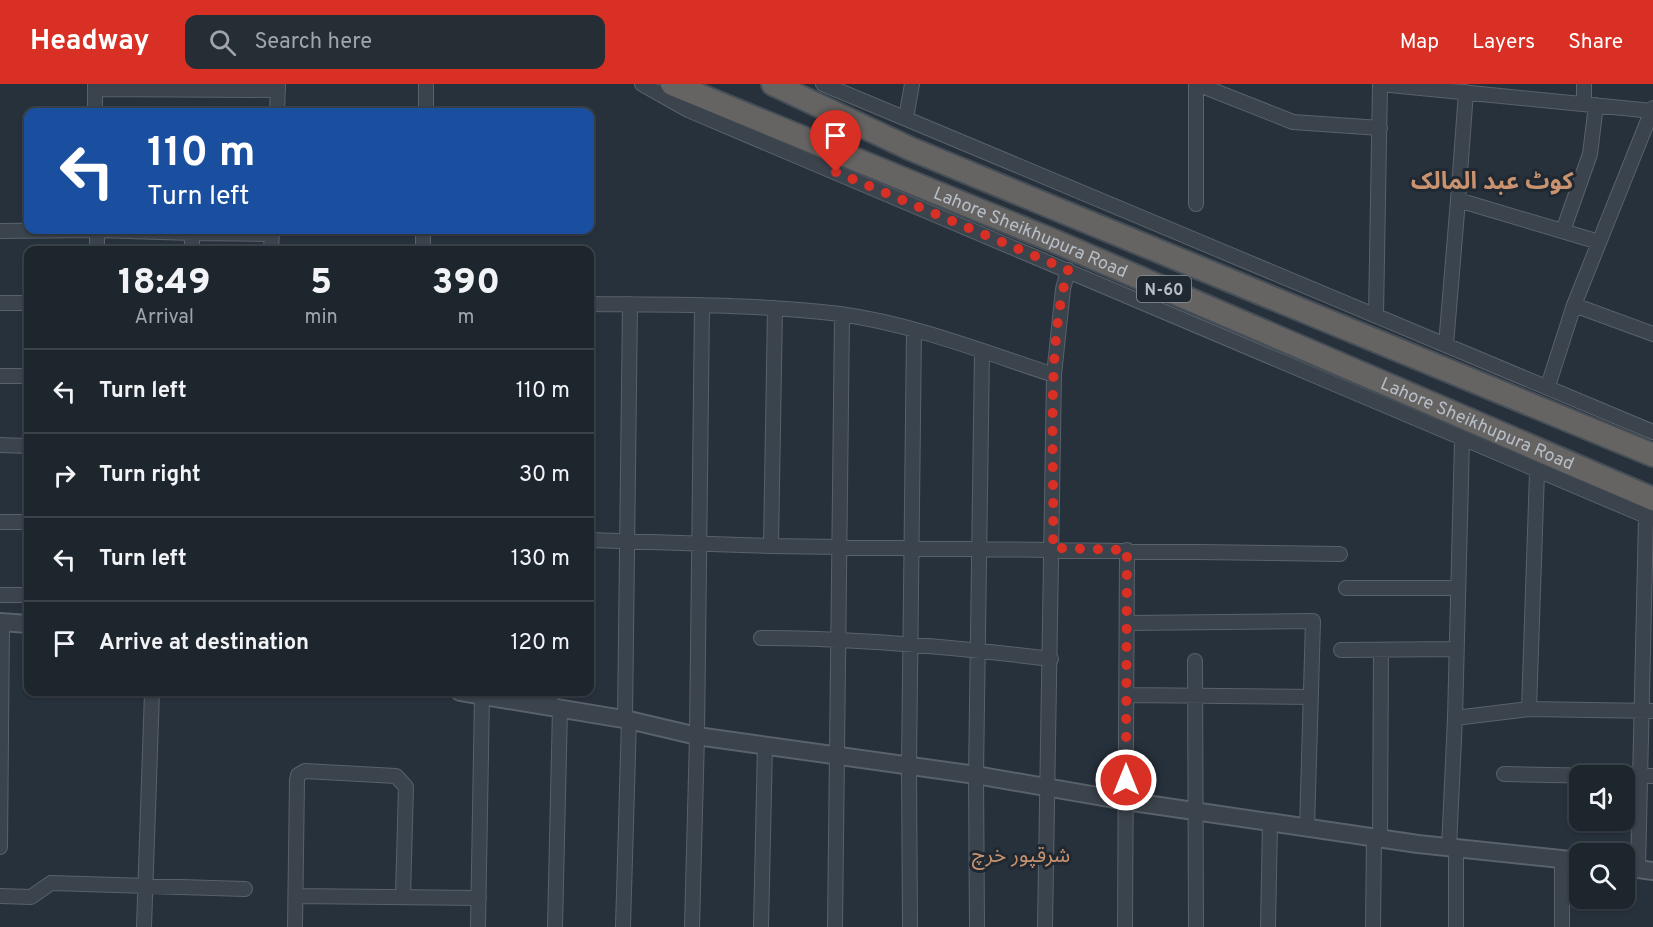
<!DOCTYPE html>
<meta charset="utf-8">
<style>
body{margin:0;font-family:Overpass,"Noto Sans Arabic",sans-serif;background:#252d35;color:#f1f3f6;height:100vh;display:flex;flex-direction:column;font-size:22px;white-space:nowrap}
*{box-sizing:border-box;margin:0}
p{font-size:20px;color:#a0a5aa}
.icon{flex:none;width:33px;height:33px;fill:none;stroke:currentColor;stroke-width:2;stroke-linecap:round;stroke-linejoin:round}
.map{position:relative;flex:1;overflow:hidden}
.side{position:absolute;left:24px;top:162px;width:570px;height:450px;display:flex;flex-direction:column;background:#1d252d;border-radius:12px;box-shadow:0 2px 4px #0004,0 0 0 2px #3b4249}
.side>*{flex:none}
.hud{position:absolute;left:24px;top:24px;width:570px;height:126px;border-radius:12px;box-shadow:0 2px 4px #0004,0 0 0 2px #3b4249;background:#1a4fa0;color:#fff;overflow:hidden}
.buttons{position:absolute;left:1569px;top:681px;display:grid;gap:12px}
.buttons a{display:grid;place-items:center;width:66px;height:66px;border-radius:12px;background:#1d252d;box-shadow:0 2px 4px #0004,0 0 0 2px #3b4249;font-size:30px}
.pin{position:absolute;display:grid;place-items:center;width:51px;height:51px;color:#fff;margin:-62px -26px;border-radius:50% 50% 50% 0;rotate:-45deg;box-shadow:0 0 6px #0007}
.pin .icon{rotate:45deg}
.me{position:absolute;width:66px;margin:-33px;rotate:0deg;stroke-linejoin:round;filter:drop-shadow(0 0 4px #0008)}
.turn{display:flex;align-items:center;gap:21px;height:126px;padding:0 24px;font-size:27px}
.turn .icon{width:78px;height:78px;stroke-width:2.5}
.turn b{display:block;font-size:42px;line-height:51px}
.eta{display:flex;justify-content:space-evenly;align-items:center;height:102px;text-align:center}
.eta b{font-size:36px;font-weight:800;line-height:42px}
ul{padding:0;list-style:none}
li{display:flex;align-items:center;gap:18px;height:84px;padding:0 24px;border-top:2px solid #3b4249}
li div{flex:1}
li b{display:block;font-size:22px}
li em{font-style:normal}
header{display:flex;align-items:center;gap:36px;box-sizing:border-box;height:84px;padding:0 30px;background:#d93025;color:#fff}
header strong{font-size:28px}
nav{display:flex;gap:33px;margin-inline-start:auto;font-size:21px}
.search{width:420px;height:54px;background:#252d35;display:flex;align-items:center;gap:15px;box-sizing:border-box;padding:0 21px;border-radius:12px;color:#a0a5aa;font-size:22px}
.map>svg:first-child{display:block}
</style>
<header>
<strong>Headway</strong>
<div class="search"><svg class="icon" aria-label="search" viewBox="0 0 24 24"><circle cx="10" cy="10" r="6"/><path d="M15 15l6 6"/></svg>Search here</div>
<nav><a>Map</a><a>Layers</a><a>Share</a></nav>
</header>
<div class="map">
<svg width="1653" height="843" viewBox="0 0 1653 843">
<rect width="100%" height="100%" fill="#27313c"/>
<g fill="none" stroke-linecap="round" stroke-linejoin="round">
<g stroke="#59616a" stroke-width="16">
<path id="minor" d="M95 0V28
M642 0 688 26 1653 435
M823 0 1653 348
M1196 0V120
M1197 0 1293 38 1380 44
M95 5 278 6
M1584 20V0
M277 28 278 0
M426 28V0
M906 34 912 0
M1458 116 1466 8
M0 147 97 146
M1563 147 1590 70 1596 21
M192 149 272 150
M97 166V146L192 149V166
M271 166 272 146
M423 166V146
M0 219H28
M590 220C673 221 757 220 840 230 913 240 984 268 1054 291
M1574 221 1653 250
M1376 232 1380 0 1653 27
M1446 261 1458 116 1599 158
M0 292H28
M1548 302 1574 221 1653 24
M0 361 28 362
M0 438H28
M590 456 771 462 1340 470
M771 462 775 224
M1346 504H1458
M0 511H28
M1127 539 1313 537 1307 744
M761 554C858 554 954 563 1051 575
M1341 566 1456 565
M1195 577 1196 843
M1127 611 1311 613
M550 623 551 608
M1529 625 1537 388
M1455 634 1529 625 1653 627
M625 635 630 220
M1504 690 1603 692
M1624 692H1653
M1380 755 1381 566
M0 763 2 538
M1449 763 1455 634 1462 356
M1638 785 1646 433
M0 812 31 813 51 799 245 805
M296 812 479 814
M144 843 152 608
M295 843 297 696 298 691 305 687 396 692 406 703 403 812
M478 843 482 611
M555 843 560 624
M623 843 629 636
M692 843 697 652 702 221
M761 843 765 661
M835 843 842 231
M910 843 909 682 914 246
M977 843 976 691 982 267
M1045 843 1054 291 1063 205 1068 186
M1125 843 1127 466
M1268 843 1270 739
M1373 843 1374 754
M1456 843V764
M1562 843V775"/>
</g>
<g stroke="#59616a" stroke-width="20">
<path id="tertiary" d="M0 538 28 540
M460 608 629 636 697 652 976 691 1126 717 1418 760 1580 777
M1624 783 1653 787"/>
</g>
<g stroke="#464e57" stroke-width="26">
<g id="trunk">
<path id="s1" d="M672 0 1054 157 1653 415"/>
<path d="M773 0 911 65 1653 371"/>
</g>
</g>
<use href="#minor" stroke="#3b434c" stroke-width="14"/>
<use href="#tertiary" stroke="#3b434c" stroke-width="16"/>
<use href="#trunk" stroke="#656462" stroke-width="22"/>
</g>
<g fill="none" stroke-linecap="round" stroke-linejoin="round">
<path stroke="#d93025" stroke-width="10" stroke-dasharray="0 18" d="M836 88 1068 186C1045 267 1055 379 1053 464L1127 466 1126 696"/>
</g>
<g text-anchor="middle" stroke-width="6" stroke-linejoin="round" paint-order="stroke">
<rect fill="#202831" stroke="#8a919a" stroke-width="1.5" x="1137" y="192" width="54" height="26" rx="4.5"/>
<g font-size="16" font-weight="bold" fill="#b7bec7">
<text x="1164" y="211">N-60</text>
</g>
<g font-size="18" fill="#b7bec7" stroke="#202831">
<text dy="6" stroke="none"><textPath href="#s1" startOffset="388">Lahore Sheikhupura Road</textPath></text>
<text dy="6" stroke="none"><textPath href="#s1" startOffset="874">Lahore Sheikhupura Road</textPath></text>
</g>
<g font-size="21" fill="#c99370" stroke="#202831">
<text x="1021" y="778">شرقپور خرچ</text>
</g>
<g font-size="24" font-weight="bold" fill="#c99370" stroke="#202831">
<text x="1492" y="105">کوٹ عبد المالک</text>
</g>
</g>
</svg>
<div class="buttons">
<a><svg class="icon" aria-label="sound" viewBox="0 0 24 24"><path d="M4 9h4l5-4v14l-5-4H4zM17 9q2 3 0 6"/></svg></a>
<a><svg class="icon" aria-label="search" viewBox="0 0 24 24"><circle cx="10" cy="10" r="6"/><path d="M15 15l6 6"/></svg></a>
</div>
<div class="pin" style="left:836px;top:88px;background:#d93025"><svg class="icon" aria-label="arrive" viewBox="0 0 24 24"><path d="M6 21V4h12l-3 4 3 4H6"/></svg></div>
<svg class="me" style="left:1126px;top:696px" viewBox="-20 -20 40 40"><circle r="17" fill="#d93025" stroke="#fff" stroke-width="3"/><path d="M0-11L8 9 0 5-8 9z" fill="#fff"/></svg>
<div class="hud">
<div class="turn"><svg class="icon" aria-label="left" viewBox="0 0 24 24"><path d="M17 20v-9H6M10 6l-5 5 5 5"/></svg><div><b>110 m</b>Turn left</div></div>
</div>
<section class="side">
<div class="eta">
<div><b>18:49</b><p>Arrival</p></div>
<div><b>5</b><p>min</p></div>
<div><b>390</b><p>m</p></div>
</div>
<ul>
<li><svg class="icon" aria-label="left" viewBox="0 0 24 24"><path d="M17 20v-9H6M10 6l-5 5 5 5"/></svg><div><b>Turn left</b></div><em>110 m</em></li>
<li><svg class="icon" aria-label="right" viewBox="0 0 24 24"><path d="M7 20v-9h11M14 6l5 5-5 5"/></svg><div><b>Turn right</b></div><em>30 m</em></li>
<li><svg class="icon" aria-label="left" viewBox="0 0 24 24"><path d="M17 20v-9H6M10 6l-5 5 5 5"/></svg><div><b>Turn left</b></div><em>130 m</em></li>
<li><svg class="icon" aria-label="arrive" viewBox="0 0 24 24"><path d="M6 21V4h12l-3 4 3 4H6"/></svg><div><b>Arrive at destination</b></div><em>120 m</em></li>
</ul>
</section>
</div>
